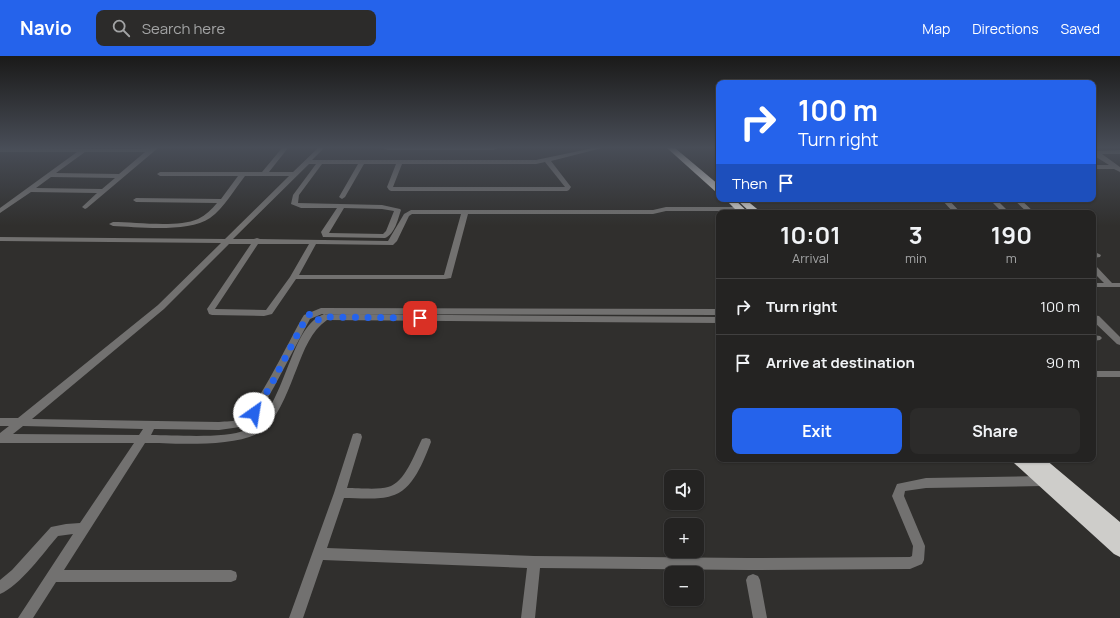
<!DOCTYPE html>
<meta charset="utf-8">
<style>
body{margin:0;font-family:Manrope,sans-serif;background:#2c2b2a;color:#f1f3f6;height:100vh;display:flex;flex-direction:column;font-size:15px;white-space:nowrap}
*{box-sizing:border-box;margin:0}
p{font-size:13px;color:#a3a4a5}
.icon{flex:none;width:22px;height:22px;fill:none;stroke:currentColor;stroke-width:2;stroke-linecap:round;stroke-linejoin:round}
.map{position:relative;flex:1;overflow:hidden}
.side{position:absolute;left:716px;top:154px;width:380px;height:252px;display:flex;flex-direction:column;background:#242322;border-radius:8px;box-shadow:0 1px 3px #0004,0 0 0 1px #414040}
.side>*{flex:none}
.top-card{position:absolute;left:716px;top:24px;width:380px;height:122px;border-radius:8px;box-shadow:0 1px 3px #0004,0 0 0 1px #414040;background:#2563eb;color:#fff;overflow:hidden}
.tools{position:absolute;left:664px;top:414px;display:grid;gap:8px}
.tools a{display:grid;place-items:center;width:40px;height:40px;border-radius:8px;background:#242322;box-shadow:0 1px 3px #0004,0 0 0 1px #414040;font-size:20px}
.pin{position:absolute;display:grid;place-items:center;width:34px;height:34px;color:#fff;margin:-17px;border-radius:8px;box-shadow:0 2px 6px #0006}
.me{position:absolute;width:44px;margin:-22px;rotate:32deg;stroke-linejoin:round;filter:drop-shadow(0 0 3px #0008)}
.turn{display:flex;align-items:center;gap:14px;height:84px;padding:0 16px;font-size:18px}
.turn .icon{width:52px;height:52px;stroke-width:2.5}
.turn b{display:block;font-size:28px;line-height:34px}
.then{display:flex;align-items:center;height:38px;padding:0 16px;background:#0003;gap:8px;font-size:15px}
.eta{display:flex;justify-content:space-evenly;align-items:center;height:68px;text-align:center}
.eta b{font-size:24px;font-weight:700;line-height:28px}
.cta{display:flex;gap:8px;margin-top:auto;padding:8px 16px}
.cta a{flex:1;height:46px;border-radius:8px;background:#2563eb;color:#fff;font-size:16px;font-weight:700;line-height:46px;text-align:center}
.cta a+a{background:#2c2b2a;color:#f1f3f6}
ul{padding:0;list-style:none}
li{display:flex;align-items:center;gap:12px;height:56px;padding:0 16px;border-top:1px solid #414040}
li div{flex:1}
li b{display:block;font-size:15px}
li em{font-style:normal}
header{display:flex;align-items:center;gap:24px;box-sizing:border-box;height:56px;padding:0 20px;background:#2563eb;color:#fff}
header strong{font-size:19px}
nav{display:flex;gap:22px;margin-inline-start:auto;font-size:14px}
.search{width:280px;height:36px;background:#2c2b2a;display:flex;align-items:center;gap:10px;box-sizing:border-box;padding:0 14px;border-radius:8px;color:#a3a4a5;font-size:15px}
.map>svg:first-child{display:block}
</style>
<header>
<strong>Navio</strong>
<div class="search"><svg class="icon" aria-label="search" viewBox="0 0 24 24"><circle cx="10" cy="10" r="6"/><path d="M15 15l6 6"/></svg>Search here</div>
<nav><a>Map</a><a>Directions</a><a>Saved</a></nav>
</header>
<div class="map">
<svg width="1120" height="562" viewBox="0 0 1120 562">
<rect width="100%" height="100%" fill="#302f2d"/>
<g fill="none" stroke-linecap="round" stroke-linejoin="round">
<path fill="#727170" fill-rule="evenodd" d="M0 92 132 93 158 92 87 152 85 153 82 151 97 137 31 136 0 157V152L77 96H0ZM85 96H145L119 118 56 117ZM51 121 115 122 102 133 36 132Z
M282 92H288L269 116H293L318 92H324L312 104H536L593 92H602L551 105 571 131 569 134 567 135H391L389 134 387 131 396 108H364L345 141 342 143 339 141 358 108H322L299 139 298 147 382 149 400 153 401 154C398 163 395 178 385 182L323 181 321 176 337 152H301L291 148 293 139 316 108H309L233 183H254L257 182 260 183 388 185 404 158 411 154H653L666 151H741L744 153 741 155H666L653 158H468L451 222 445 223H296L272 258 264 260 212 259 209 258 207 253 251 188H229L164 253 32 363 219 366C226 365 234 366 240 363 255 358 293 276 304 259L321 252 719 253V259L322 258 310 263 274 331 254 365 247 370 219 374 154 373 151 379C175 379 225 383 246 374 286 359 288 268 325 258L719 261V267L327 264C311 275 304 294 297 312 289 332 281 355 267 371 246 393 175 387 145 387L64 514H231L236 516 237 520 236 524 231 526H56L33 562H18L73 478 58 480C44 496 20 530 0 538V524L12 514 51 471 66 468 80 467 134 387H0V377L9 370H0V362H18L158 249 221 187 0 185V181L225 183 289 120H245C234 134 224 152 210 162 188 177 138 171 113 170L109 168 113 166C136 166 177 172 198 163 206 159 212 153 217 147L136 146 133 144 136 142 221 143 238 120H160L157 118 160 116H262ZM545 106 565 131H393L402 108H536ZM344 152 382 153 394 155 386 175 383 178 329 177ZM412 158H461L444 219H299L316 188 393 189 397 185 409 160ZM258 188H309L290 221 266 254 215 253ZM23 370 143 373 139 379 13 378Z
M384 92H497L494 94H387Z
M1093 93 1097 95 1120 94V98H1102L1120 111V116L1114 113H1093V109H1109L1093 99Z
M941 143H948L961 157H954Z
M989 143H996L1010 157H1003Z
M1013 143H1020L1035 157H1028Z
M1097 197 1101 199 1100 201 1093 202V198Z
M1093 210H1096L1112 227H1120V231H1093V227H1104L1093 216Z
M1093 259 1099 260 1120 281V289L1117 288 1093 265Z
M1093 279 1100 280 1102 282 1100 284 1093 285Z
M1093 315H1120V321H1093Z
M357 377 361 378 362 381 347 432C358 432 379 434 388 431 405 427 415 397 422 383L426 382 430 383 431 386C424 404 413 435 391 440 380 444 357 442 344 442L327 492 534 500 748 502 910 501 912 500 913 490 892 440 897 428 926 422 1042 420 1046 422 1048 425 1046 428 1042 430 926 432 905 435 904 440 925 490 924 504 922 508 910 513 748 514 540 512 535 562H521L527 512 323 504 303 562H289L334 437 352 381 353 378Z
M753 518 758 520 760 524 767 562H753L746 524 748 520Z"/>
<path fill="#cecdca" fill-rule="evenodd" d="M667 92H675L719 129V137L716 136Z
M725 143H734L749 157H739Z
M736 143H745L762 157H751Z
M1012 403H1045L1120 466V501L1114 498 1014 407Z"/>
</g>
<linearGradient id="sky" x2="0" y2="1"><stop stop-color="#1a1a19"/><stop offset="0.54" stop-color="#484d57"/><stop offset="1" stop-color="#484d57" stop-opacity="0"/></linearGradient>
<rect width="1120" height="170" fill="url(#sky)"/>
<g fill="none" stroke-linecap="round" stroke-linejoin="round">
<path stroke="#2563eb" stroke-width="7" stroke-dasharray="0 12.6" d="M254 357 271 329 307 260 312 257 318 264 324 261 420 262"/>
</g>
</svg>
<div class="tools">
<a><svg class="icon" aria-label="sound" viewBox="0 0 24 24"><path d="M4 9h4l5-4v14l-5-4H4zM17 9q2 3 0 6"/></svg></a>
<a>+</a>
<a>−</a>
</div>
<div class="pin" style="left:420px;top:262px;background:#d93025"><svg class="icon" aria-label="arrive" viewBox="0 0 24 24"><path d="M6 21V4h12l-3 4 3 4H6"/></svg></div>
<svg class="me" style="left:254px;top:357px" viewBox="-20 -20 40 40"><circle r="19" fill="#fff"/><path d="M0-13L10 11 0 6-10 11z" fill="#2563eb"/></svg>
<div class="top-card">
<div class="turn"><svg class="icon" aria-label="right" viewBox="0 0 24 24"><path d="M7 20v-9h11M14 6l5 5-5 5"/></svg><div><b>100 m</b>Turn right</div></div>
<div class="then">Then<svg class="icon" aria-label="arrive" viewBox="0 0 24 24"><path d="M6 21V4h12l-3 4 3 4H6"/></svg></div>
</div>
<section class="side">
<div class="eta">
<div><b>10:01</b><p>Arrival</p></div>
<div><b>3</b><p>min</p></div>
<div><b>190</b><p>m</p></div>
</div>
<ul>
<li><svg class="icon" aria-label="right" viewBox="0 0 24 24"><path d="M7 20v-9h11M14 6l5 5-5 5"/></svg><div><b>Turn right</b></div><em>100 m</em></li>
<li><svg class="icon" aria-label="arrive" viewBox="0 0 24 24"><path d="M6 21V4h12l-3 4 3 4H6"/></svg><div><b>Arrive at destination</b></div><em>90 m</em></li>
</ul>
<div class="cta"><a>Exit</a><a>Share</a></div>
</section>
</div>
